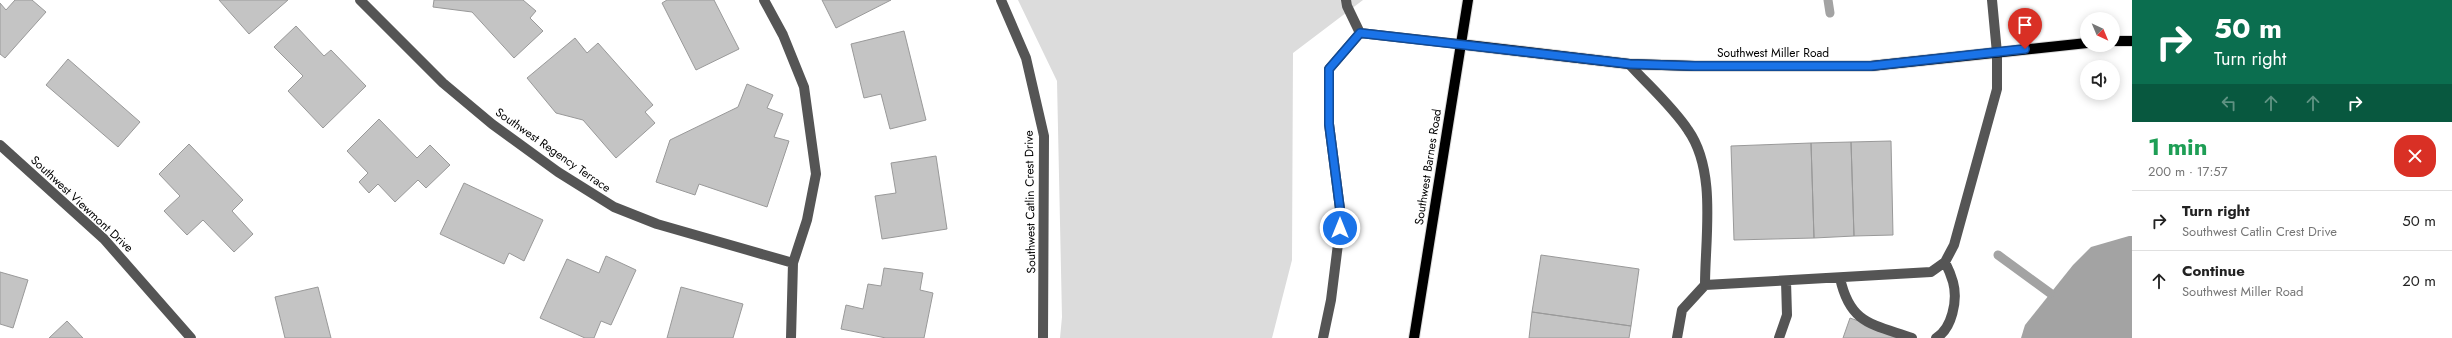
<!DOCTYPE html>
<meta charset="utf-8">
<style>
body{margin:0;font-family:Jost,sans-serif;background:#f2f2f2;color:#222;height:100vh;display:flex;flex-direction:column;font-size:15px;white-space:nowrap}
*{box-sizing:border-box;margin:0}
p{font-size:13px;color:#767676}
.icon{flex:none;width:22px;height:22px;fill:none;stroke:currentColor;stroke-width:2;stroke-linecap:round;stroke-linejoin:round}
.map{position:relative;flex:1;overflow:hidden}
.details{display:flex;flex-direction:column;background:#fff;width:320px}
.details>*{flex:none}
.top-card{background:#0b6e4f;color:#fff;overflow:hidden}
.needle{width:26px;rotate:136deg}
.fabs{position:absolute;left:2080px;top:12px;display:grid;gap:8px}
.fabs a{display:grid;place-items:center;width:40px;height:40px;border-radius:50%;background:#fff;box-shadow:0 2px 10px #0003;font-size:20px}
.pin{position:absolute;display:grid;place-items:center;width:34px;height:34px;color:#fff;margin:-41px -17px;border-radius:50% 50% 50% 0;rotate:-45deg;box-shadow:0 0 4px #0007}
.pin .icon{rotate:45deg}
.me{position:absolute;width:44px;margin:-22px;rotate:0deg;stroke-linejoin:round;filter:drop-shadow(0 0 3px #0008)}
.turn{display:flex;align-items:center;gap:14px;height:84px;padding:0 16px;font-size:18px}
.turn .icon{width:52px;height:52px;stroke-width:2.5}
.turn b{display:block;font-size:28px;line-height:34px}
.lanes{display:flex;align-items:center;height:38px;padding:0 16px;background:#0003;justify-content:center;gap:20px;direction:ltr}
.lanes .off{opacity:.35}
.round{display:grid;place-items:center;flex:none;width:42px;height:42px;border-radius:16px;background:#f2f2f2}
.overview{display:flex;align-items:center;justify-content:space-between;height:68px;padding:0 16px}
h1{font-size:24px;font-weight:700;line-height:30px;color:#1e9e55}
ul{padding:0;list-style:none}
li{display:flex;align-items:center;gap:12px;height:60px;padding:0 16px;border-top:1px solid #e0e0e0}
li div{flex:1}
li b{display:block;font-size:15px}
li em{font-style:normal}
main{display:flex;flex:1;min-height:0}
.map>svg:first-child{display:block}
</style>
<main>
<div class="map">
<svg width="2132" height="338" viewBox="0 0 2132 338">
<rect width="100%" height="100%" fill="#fff"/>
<path fill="#dcdcdc" d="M1018 0H1363L1293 53 1292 260 1272 338H1060L1062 317 1057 81Z"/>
<path fill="#a3a3a3" d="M2129 236H2132V338H2021L2025 325 2073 265 2091 247Z"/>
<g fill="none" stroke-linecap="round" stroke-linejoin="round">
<path stroke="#a3a3a3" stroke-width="9" d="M1828 0 1830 13
M1998 255 2050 293"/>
</g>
<path fill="#c4c4c4" stroke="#999" d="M15 0H32L46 12 5 58 0 54V3L6 10Z
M219 0H288L249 34Z
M434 0H523L536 11 530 18 543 31 514 58 472 12 433 7Z
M667 0H714L739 49 696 70 662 3Z
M822 0H891L836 28Z
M296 26 324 56 331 50 366 86 323 128 288 91 303 76 274 47Z
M904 31 926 120 890 129 881 94 864 98 851 44Z
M575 38 587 53 598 43 653 105 645 112 655 123 616 158 583 120 556 113 527 78Z
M68 59 140 122 118 147 46 85Z
M747 84 773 95 767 108 783 114 774 137 789 141 767 207 699 184 695 195 656 182 670 140 738 107Z
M379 119 417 158 430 145 450 165 426 188 418 180 395 202 378 184 369 193 359 182 368 173 347 151Z
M1891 141 1893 235 1854 236 1851 142Z
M1851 142 1854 236 1814 238 1811 143Z
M1811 143 1814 238 1734 240 1731 146Z
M189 144 243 200 232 211 253 234 234 252 203 220 187 235 164 211 180 196 159 174Z
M936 156 947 229 882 239 875 196 896 193 891 163Z
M464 183 543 220 524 261 509 253 504 264 440 234Z
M1541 255 1639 269 1631 326 1532 312Z
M606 256 636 270 611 325 601 321 594 338H585L540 318 567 259 599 273Z
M884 268 923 273 920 290 933 293 924 338H886L841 329 846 305 863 309 868 284 881 286Z
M0 272 28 280 13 328 0 324Z
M318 287 331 338H285L275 297Z
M681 287 743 304 733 338H667Z
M1532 312 1631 326 1629 338H1529Z
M1850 318 1908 338H1843Z
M67 321 83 338H49Z"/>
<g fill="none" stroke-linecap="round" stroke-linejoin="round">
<g stroke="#dbdbdb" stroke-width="12">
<path id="major" d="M2113 41H2132
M1459 44 1629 64 1695 66H1871L2087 43
M1414 338 1468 0"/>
</g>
<path stroke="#555" stroke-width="10" d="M360 0 443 83 492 124 558 172 614 207 657 224 793 263
M764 0 783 35 804 87 816 174 807 220 793 263 791 338
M1001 0 1026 58 1044 136 1043 338
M1346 0 1347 6 1360 33
M1360 33 1459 44
M1629 64C1648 85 1672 106 1688 130 1717 171 1705 238 1705 285
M0 145 104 239 191 338
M1840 278C1850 324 1872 324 1912 338
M1323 338 1331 300 1340 228V209L1329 124V69L1360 33
M1677 338 1682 310 1705 285 1931 272 1945 262 1954 245 1997 89V53L1992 0
M1779 338 1787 315 1786 281
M1936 338C1952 329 1958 300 1953 282 1951 275 1948 268 1945 262"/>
<use href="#major" stroke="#000" stroke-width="10"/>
</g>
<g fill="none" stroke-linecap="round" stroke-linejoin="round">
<g stroke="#114b97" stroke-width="10">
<path id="route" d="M1340 228V209L1329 124V69L1360 33 1630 64 1694 66H1871L2025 49"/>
</g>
<use href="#route" stroke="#1a73e8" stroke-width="7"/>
</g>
<g text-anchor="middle" stroke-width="3" stroke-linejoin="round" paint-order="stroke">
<g font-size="12" fill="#000" stroke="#fff">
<text x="1773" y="57">Southwest Miller Road</text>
<text transform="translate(553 150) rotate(35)" y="4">Southwest Regency Terrace</text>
<text transform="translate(1428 167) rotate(-81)" y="4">Southwest Barnes Road</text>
<text transform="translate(1030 202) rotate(-91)" y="4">Southwest Catlin Crest Drive</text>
<text transform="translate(82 204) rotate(43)" y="4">Southwest Viewmont Drive</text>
</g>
</g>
</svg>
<div class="fabs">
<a><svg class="needle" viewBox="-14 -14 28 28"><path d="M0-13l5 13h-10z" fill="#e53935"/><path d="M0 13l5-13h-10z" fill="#767676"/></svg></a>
<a><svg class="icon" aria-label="sound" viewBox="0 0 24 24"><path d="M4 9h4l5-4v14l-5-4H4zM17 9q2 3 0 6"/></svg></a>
</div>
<div class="pin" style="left:2025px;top:49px;background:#d93025"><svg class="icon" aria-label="arrive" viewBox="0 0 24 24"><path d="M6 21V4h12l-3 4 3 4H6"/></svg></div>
<svg class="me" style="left:1340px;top:228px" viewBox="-20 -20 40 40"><circle r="17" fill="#1a73e8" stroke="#fff" stroke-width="3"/><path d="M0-11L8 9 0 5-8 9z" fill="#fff"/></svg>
</div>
<section class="details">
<div class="top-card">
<div class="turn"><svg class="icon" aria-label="right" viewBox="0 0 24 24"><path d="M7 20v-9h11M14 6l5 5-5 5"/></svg><div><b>50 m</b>Turn right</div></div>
<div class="lanes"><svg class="icon off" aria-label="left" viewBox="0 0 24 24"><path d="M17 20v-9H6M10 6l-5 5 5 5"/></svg><svg class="icon off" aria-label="ahead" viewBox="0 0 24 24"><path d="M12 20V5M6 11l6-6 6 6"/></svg><svg class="icon off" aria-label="ahead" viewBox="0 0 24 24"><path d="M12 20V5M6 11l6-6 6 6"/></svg><svg class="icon" aria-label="right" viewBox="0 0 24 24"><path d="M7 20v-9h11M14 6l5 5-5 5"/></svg></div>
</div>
<div class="overview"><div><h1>1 min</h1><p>200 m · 17:57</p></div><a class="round" style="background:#d93025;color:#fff"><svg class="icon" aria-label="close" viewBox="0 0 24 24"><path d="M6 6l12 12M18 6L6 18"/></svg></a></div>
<ul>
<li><svg class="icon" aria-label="right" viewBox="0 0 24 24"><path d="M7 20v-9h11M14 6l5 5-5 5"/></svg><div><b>Turn right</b><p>Southwest Catlin Crest Drive</p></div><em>50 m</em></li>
<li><svg class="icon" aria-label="ahead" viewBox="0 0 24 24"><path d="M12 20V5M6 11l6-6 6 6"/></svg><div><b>Continue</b><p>Southwest Miller Road</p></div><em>20 m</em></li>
</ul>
</section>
</main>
